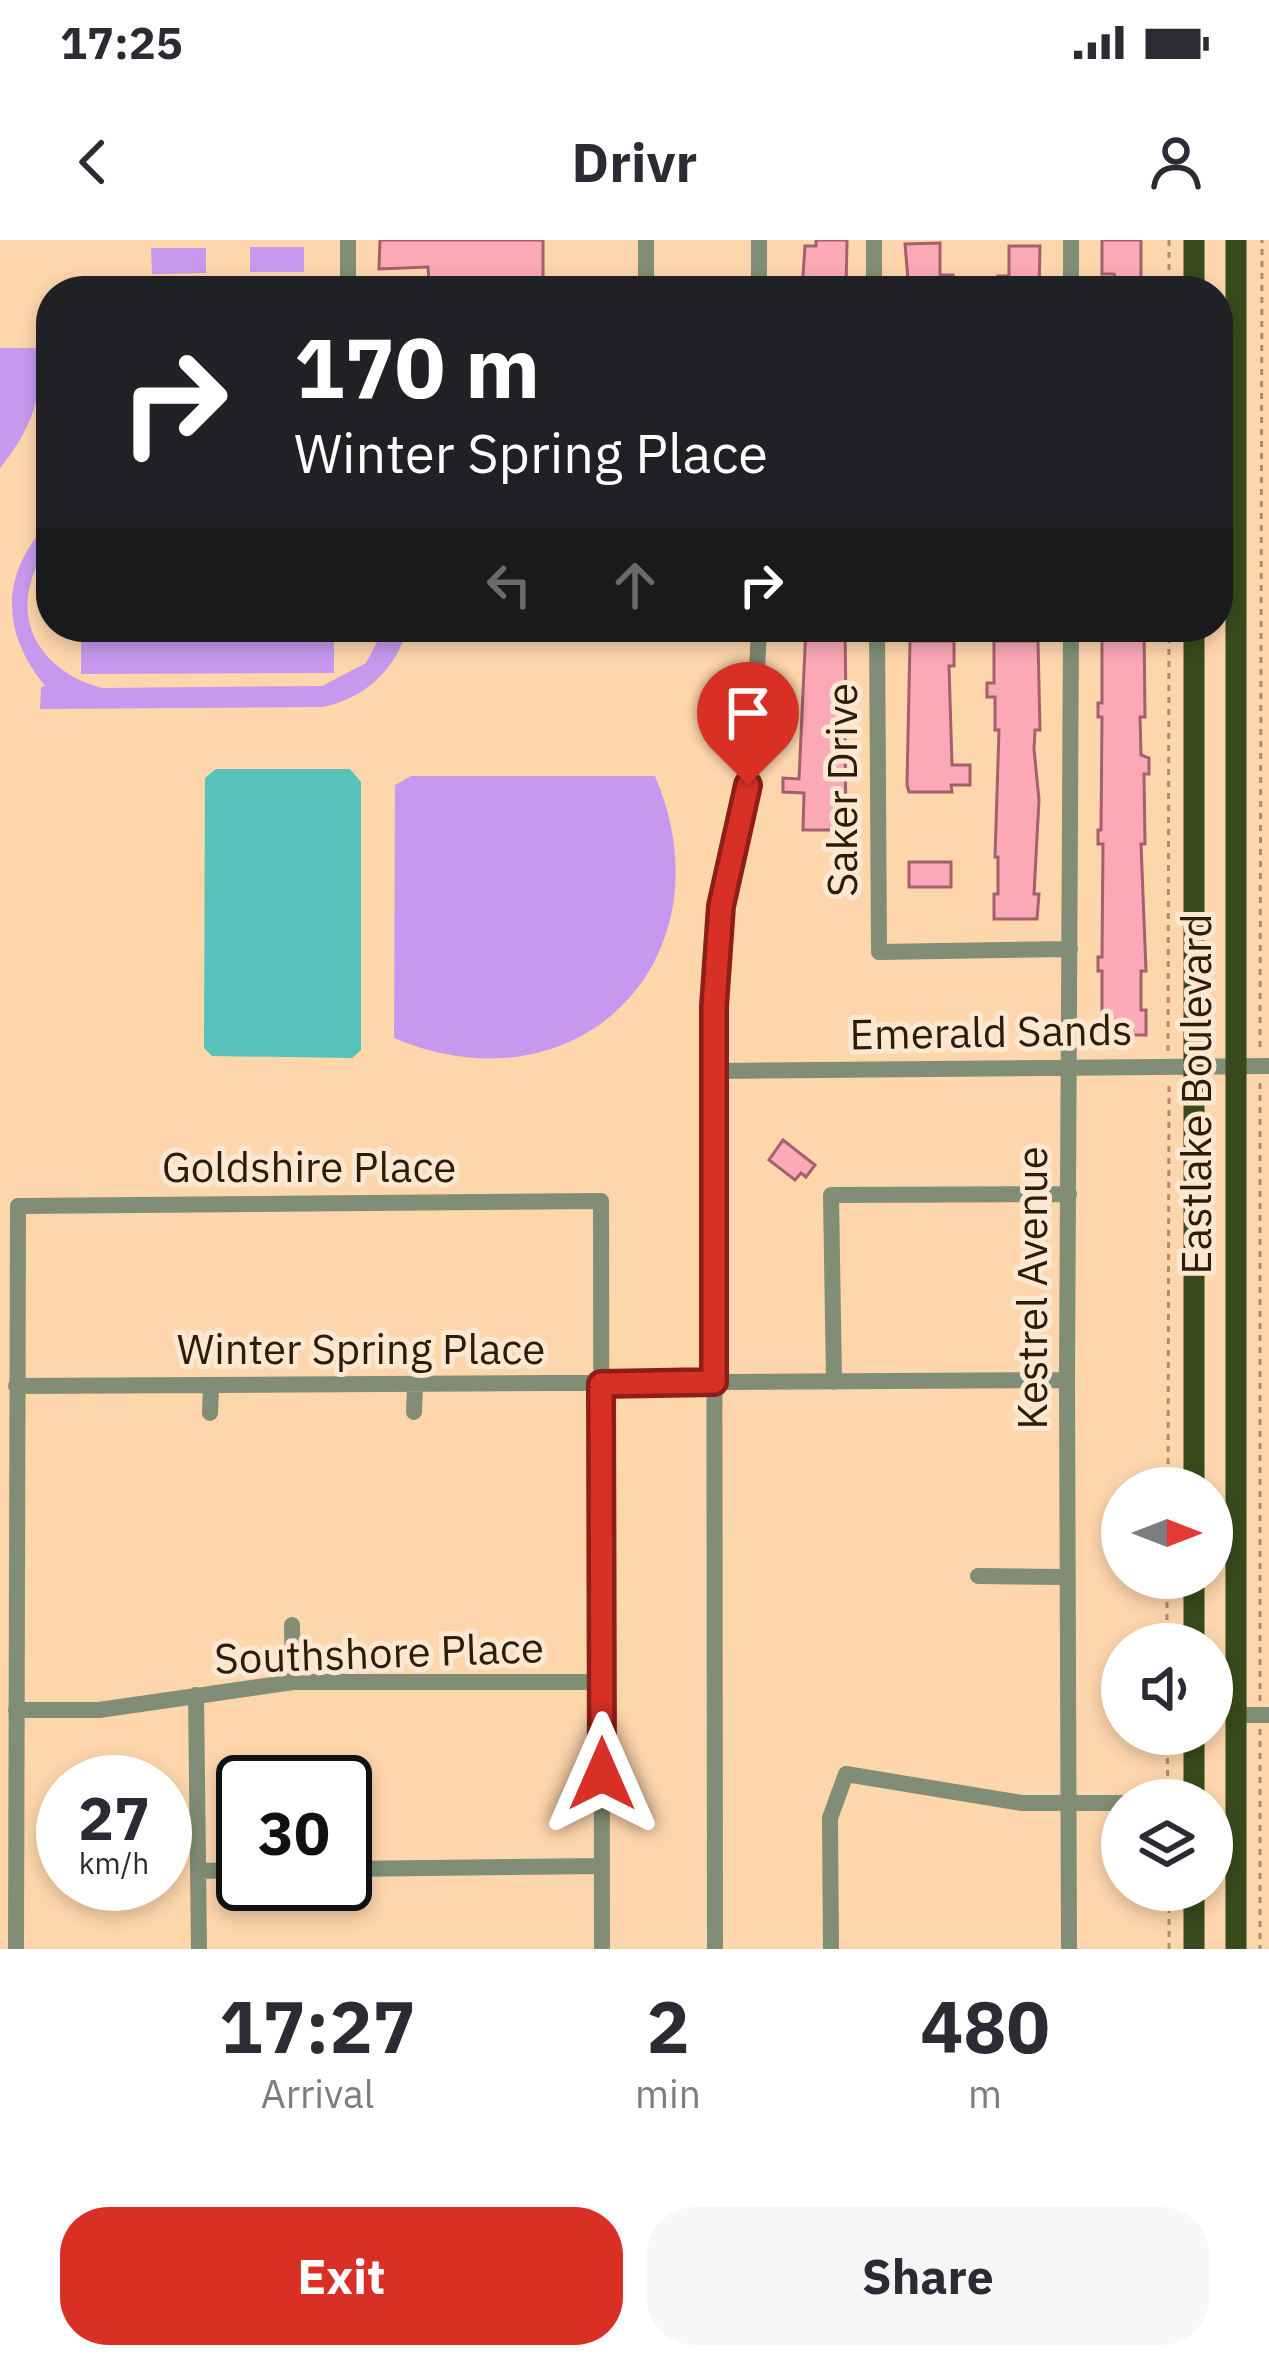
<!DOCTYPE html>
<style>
body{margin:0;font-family:"IBM Plex Sans",sans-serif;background:#f7f7f7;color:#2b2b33;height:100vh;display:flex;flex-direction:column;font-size:45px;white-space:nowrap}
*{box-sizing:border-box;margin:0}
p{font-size:39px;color:#7c7c81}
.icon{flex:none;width:66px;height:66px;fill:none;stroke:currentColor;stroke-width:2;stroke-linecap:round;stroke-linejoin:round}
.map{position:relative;height:1709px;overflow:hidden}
.side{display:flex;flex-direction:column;background:#fff;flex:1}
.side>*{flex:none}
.top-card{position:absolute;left:36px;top:36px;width:1197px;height:366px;border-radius:48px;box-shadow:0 6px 18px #0003;background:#202124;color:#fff;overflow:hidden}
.needle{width:78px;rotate:90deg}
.controls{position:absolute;left:1101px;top:1227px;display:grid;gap:24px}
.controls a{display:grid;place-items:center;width:132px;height:132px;border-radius:50%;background:#fff;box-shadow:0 6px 18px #0003;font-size:60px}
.speed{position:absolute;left:36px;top:1515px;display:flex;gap:24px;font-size:60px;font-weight:700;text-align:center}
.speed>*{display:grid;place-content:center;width:156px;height:156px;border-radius:50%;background:#fff;box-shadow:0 6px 18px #0003;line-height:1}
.speed small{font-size:30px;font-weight:400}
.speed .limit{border:6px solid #111;border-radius:18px;background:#fff;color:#111}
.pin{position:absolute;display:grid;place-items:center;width:102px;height:102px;color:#fff;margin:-123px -51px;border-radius:50% 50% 50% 0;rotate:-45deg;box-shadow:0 0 12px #0007}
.pin .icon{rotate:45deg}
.me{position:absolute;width:132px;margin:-66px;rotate:0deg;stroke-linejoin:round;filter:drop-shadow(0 0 9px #0008)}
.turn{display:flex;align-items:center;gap:42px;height:252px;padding:0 60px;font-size:54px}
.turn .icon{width:156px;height:156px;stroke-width:2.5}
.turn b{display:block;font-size:84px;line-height:102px}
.lanes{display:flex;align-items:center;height:114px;padding:0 60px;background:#0003;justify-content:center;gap:60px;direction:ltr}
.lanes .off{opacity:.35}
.eta{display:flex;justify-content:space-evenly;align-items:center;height:204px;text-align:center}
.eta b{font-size:72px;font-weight:700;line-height:84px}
.cta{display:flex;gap:24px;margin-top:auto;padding:24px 60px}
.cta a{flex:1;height:138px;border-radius:48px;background:#d93025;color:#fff;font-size:48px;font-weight:700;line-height:138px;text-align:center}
.cta a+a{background:#f7f7f7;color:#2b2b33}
.status{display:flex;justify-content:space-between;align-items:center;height:84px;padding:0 60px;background:#fff;direction:ltr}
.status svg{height:33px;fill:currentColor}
header{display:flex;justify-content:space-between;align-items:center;height:156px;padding:0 60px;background:#fff;font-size:54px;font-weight:700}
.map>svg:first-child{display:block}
</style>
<div class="status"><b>17:25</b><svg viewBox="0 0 49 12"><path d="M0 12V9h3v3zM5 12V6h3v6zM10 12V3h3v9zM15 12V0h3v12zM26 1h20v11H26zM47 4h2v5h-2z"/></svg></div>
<header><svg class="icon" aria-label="back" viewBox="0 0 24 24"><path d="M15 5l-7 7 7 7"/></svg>Drivr<svg class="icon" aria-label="person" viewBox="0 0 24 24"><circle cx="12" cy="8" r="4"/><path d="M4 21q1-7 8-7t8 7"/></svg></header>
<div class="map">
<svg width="1269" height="1709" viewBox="0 0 1269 1709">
<rect width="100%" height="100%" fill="#fdd6ac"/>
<path fill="#c799ee" d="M250 7H304V32H250Z
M151 8H206V33L152 34Z
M0 108H43C43 155 30 192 0 228Z
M51 280C51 316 39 312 31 342 15 395 54 436 102 448L322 446 366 423 385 387H408C396 429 366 458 323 467L40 469 41 447 45 446C0 391 0 332 51 280Z
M81 387H334V433L81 434Z
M411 536H655C733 719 578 876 394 798L395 545Z"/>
<path fill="#58c1b9" d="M216 529H350L361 542V810L352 818 212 816 204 808 205 538Z"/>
<path fill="#fba9b7" stroke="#a4616d" stroke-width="3" d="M380 0H543V51H432L435 40 429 41 428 27 379 29Z
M816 0H847L846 51H802L805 6H816Z
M1102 0H1141V43H1118L1114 34H1102Z
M940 3V35H953V51H909L905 4Z
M1009 6H1040L1039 51H998V36H1009Z
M806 387H845L846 468 850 484V495H845L846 590H803L804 553 783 552V538L799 539Z
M1102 388H1144L1145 477H1140L1141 515 1149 518V534H1144L1145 604H1141L1146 731H1141V770H1146V795H1103L1102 786V731H1098V717H1102L1103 604H1098V590H1101L1102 477H1098V463H1102Z
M910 401H954V426H949L952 525H970V545H951L952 552H909L907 545Z
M994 401H1038L1040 490H1035L1034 509 1039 560 1034 654H1039L1037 679H994V654H998V617H995L999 490H995V457H987V443H994Z
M909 622H951V647H909Z
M783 900 815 925 806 937 801 933 795 940 769 920Z"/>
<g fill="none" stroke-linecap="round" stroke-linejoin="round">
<path stroke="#ac8d6c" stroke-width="3" stroke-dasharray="6 6" stroke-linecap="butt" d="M1169 0V51
M1260 807 1262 0
M1168 811 1169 387
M1168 1248 1169 845
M1167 1338V1404
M1260 1461V841
M1260 1489V1709
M1167 1494 1168 1560
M1169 1709V1650"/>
<path stroke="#818d74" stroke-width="16" d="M348 0V51
M874 0V51
M646 51V0
M759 51V0
M1071 51V0
M877 387 879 712 1070 709
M714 831 1269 826
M834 1142 831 955 1069 954
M16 1146 1067 1140
M414 1172 415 1145
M210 1173 211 1146
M978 1336 1068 1337
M292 1385 293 1442
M196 1455 199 1709
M16 1470H99L293 1442H601
M1235 1475H1269
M345 1629 602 1626
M198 1631 243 1630
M16 1709 18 966 601 961 602 1709
M715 1709 714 767 721 666 753 519 759 387
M831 1709 830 1578 846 1534 1022 1563H1122
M1069 1709 1067 1140 1071 387"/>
<path stroke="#384b1c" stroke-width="21" d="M1194 51V0
M1194 1248V387
M1194 1338V1404
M1194 1494V1560
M1194 1709V1650
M1236 1709V0"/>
</g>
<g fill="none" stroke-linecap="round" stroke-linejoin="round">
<g stroke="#8d1f18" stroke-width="30">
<path id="route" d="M602 1534 601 1144 714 1142V766L721 666 748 545"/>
</g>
<use href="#route" stroke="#d93025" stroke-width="21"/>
</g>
<g text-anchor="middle" stroke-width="10" stroke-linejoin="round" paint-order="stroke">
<g font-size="42" fill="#2e1c07" stroke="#fbe7d2">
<text transform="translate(842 550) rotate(-90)" y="15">Saker Drive</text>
<text transform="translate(991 792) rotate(-1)" y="15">Emerald Sands</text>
<text transform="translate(1196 854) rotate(-90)" y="15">Eastlake Boulevard</text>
<text x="309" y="942">Goldshire Place</text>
<text transform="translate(1032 1048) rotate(-90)" y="15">Kestrel Avenue</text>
<text x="361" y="1124">Winter Spring Place</text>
<text transform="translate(379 1413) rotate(-2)" y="15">Southshore Place</text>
</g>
</g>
</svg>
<div class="controls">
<a><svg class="needle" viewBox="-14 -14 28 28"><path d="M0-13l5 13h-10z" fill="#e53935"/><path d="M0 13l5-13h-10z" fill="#7c7c81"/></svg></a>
<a><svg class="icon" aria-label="sound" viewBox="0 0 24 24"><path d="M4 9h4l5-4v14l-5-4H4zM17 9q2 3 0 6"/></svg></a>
<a><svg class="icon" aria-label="layers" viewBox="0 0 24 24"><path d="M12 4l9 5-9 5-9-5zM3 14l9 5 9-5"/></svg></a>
</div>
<div class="speed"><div>27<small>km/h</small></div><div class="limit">30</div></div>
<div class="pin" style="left:748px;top:545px;background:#d93025"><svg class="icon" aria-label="arrive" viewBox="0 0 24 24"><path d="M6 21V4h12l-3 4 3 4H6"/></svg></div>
<svg class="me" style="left:602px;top:1534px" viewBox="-20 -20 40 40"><path d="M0-17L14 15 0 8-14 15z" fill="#d93025" stroke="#fff" stroke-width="4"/></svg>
<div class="top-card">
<div class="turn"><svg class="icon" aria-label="right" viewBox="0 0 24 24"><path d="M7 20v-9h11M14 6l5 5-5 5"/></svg><div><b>170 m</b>Winter Spring Place</div></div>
<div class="lanes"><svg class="icon off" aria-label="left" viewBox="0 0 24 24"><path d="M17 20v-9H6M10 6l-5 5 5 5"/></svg><svg class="icon off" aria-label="ahead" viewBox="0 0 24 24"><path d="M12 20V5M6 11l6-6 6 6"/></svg><svg class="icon" aria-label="right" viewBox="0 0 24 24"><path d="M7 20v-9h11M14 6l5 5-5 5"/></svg></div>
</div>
</div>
<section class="side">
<div class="eta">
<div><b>17:27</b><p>Arrival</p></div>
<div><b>2</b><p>min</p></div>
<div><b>480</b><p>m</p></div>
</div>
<div class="cta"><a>Exit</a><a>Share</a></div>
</section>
